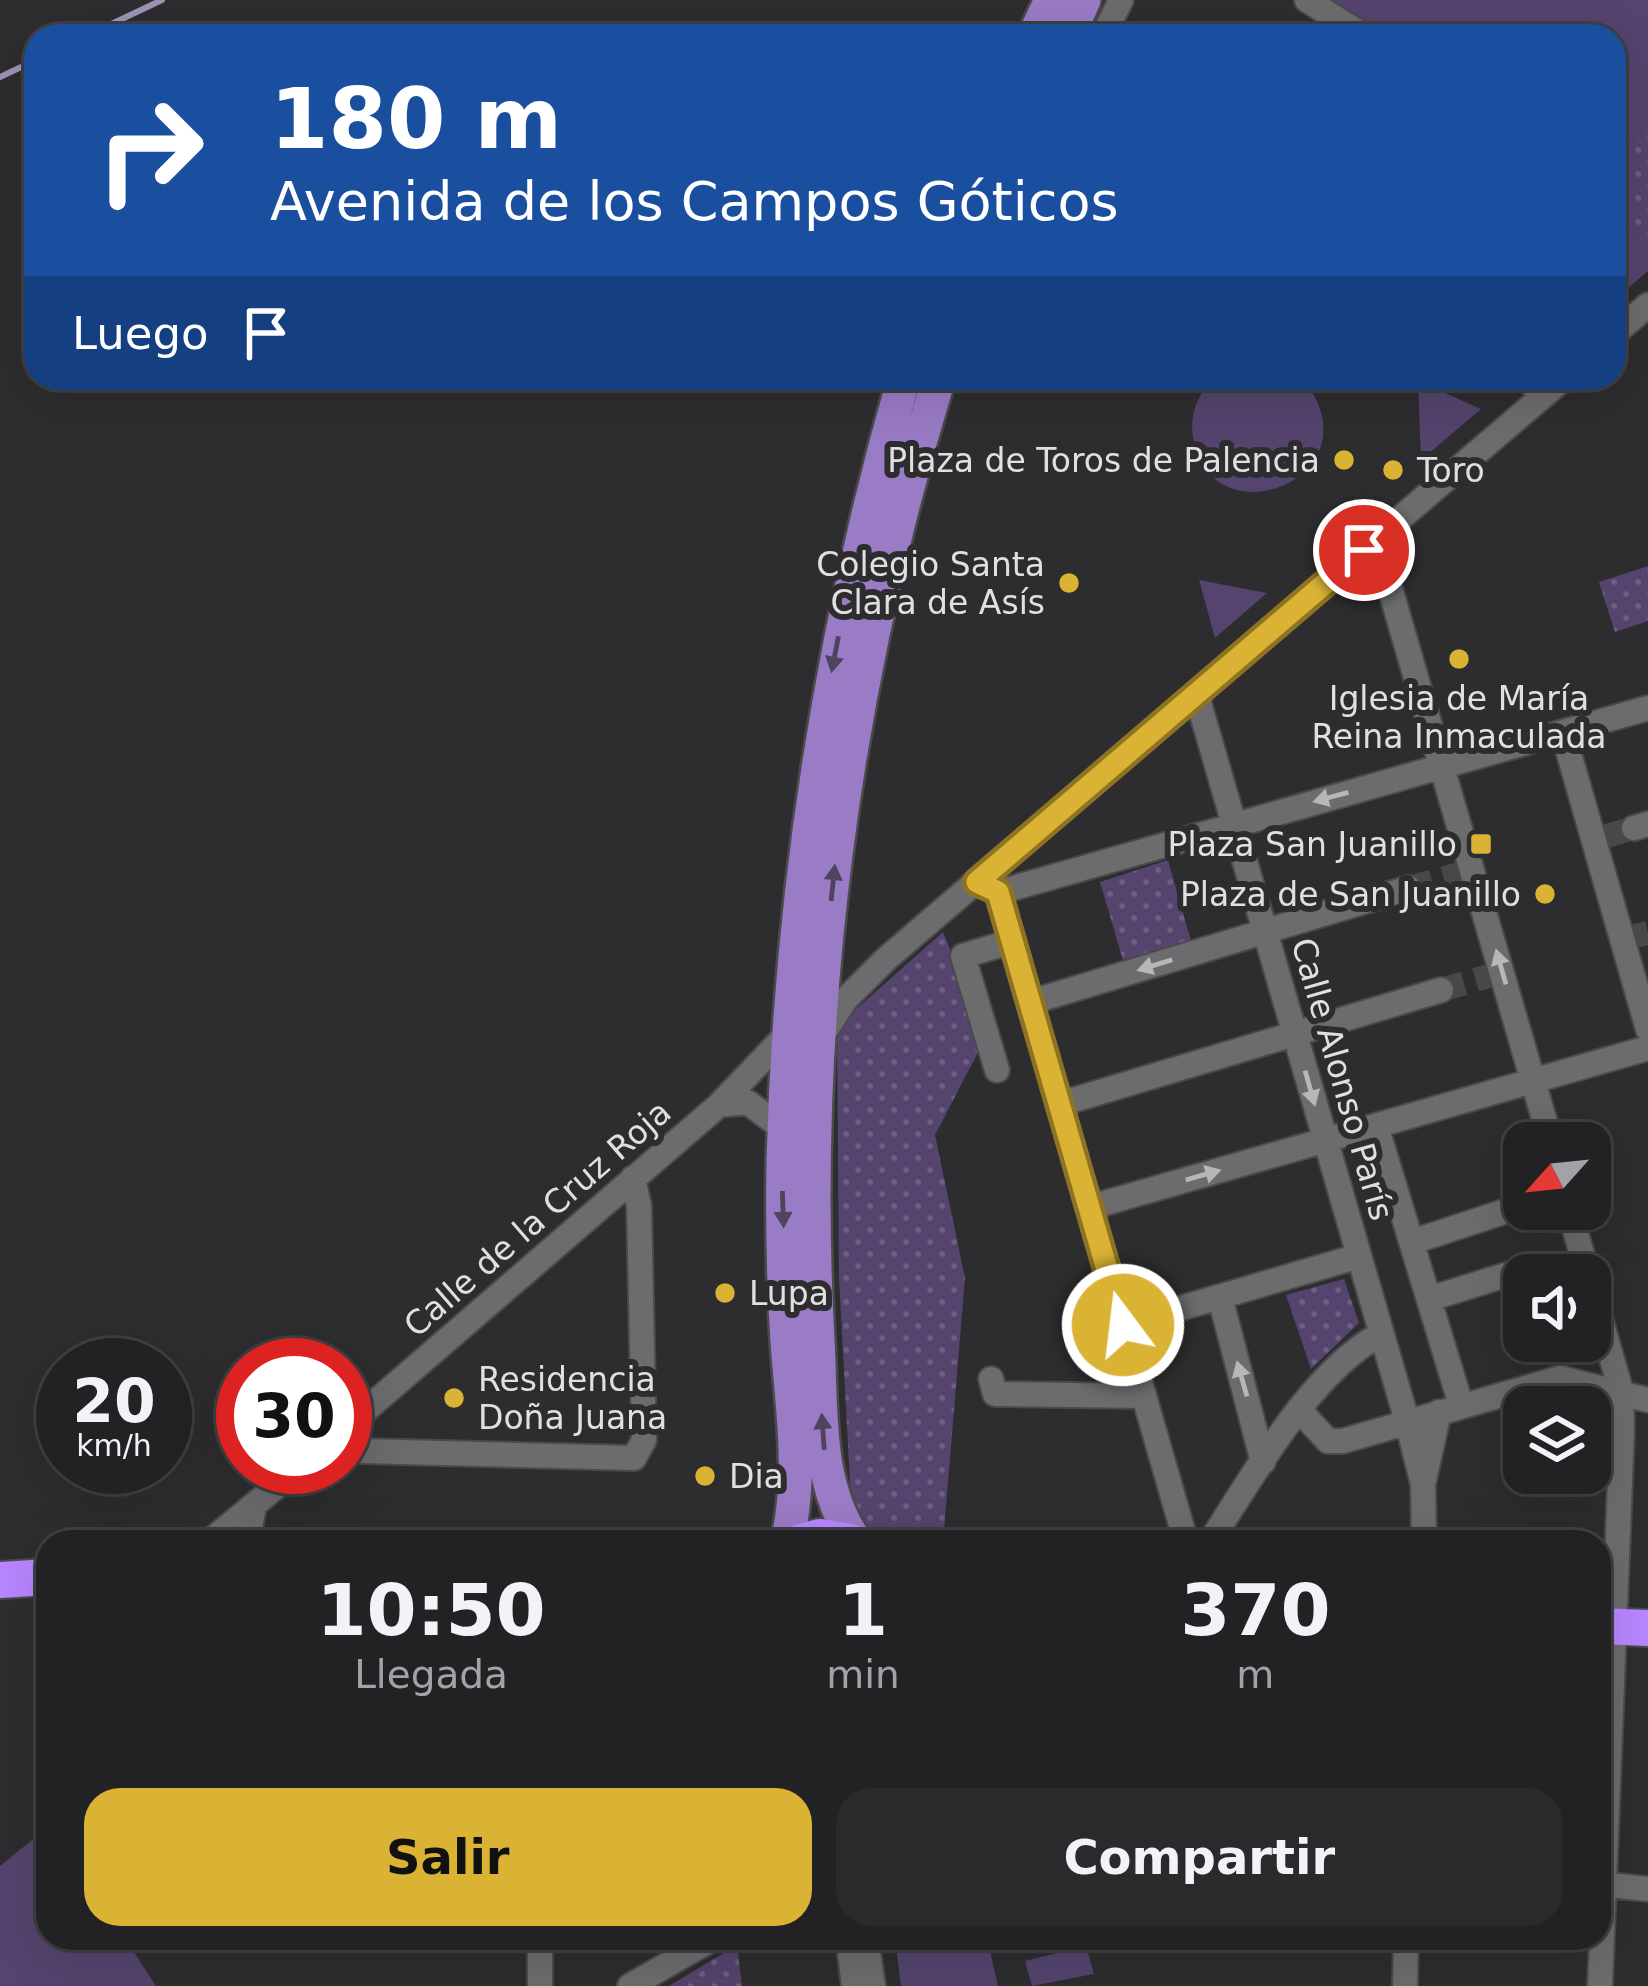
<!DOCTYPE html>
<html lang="es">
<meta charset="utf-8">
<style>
body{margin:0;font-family:"DejaVu Sans",sans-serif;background:#2a292b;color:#f1f3f6;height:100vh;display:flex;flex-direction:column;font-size:45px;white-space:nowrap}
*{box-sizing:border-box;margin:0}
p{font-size:39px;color:#a2a3a6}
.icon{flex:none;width:66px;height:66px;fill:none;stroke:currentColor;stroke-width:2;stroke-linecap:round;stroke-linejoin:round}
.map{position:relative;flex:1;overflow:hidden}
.drawer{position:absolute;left:36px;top:1530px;width:1575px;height:420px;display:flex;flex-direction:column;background:#222123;border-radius:36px;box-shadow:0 12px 48px #0002,0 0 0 3px #3f3e41}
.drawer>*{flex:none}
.top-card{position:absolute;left:24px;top:24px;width:1602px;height:366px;border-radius:36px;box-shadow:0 12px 48px #0002,0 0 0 3px #3f3e41;background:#1a4fa0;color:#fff;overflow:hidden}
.needle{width:78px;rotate:243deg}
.controls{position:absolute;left:1503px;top:1122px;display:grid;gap:24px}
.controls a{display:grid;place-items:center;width:108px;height:108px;border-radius:24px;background:#222123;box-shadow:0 12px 48px #0002,0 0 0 3px #3f3e41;font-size:60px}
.speed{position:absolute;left:36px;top:1338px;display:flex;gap:24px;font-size:60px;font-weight:700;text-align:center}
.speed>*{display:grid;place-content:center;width:156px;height:156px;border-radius:50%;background:#222123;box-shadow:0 12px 48px #0002,0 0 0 3px #3f3e41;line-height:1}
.speed small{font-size:30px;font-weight:400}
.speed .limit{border:18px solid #d22;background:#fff;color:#111}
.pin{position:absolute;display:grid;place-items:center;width:102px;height:102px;color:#fff;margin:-51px;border:6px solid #fff;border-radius:50%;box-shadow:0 3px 12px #0007}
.me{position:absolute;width:132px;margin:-66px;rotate:345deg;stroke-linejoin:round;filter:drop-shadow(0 0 9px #0008)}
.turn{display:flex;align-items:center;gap:42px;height:252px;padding:0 48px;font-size:54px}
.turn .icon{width:156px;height:156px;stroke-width:2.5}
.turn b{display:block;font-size:84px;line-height:102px}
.then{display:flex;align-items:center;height:114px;padding:0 48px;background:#0003;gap:24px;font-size:45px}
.eta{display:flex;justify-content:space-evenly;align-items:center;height:204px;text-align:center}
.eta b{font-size:72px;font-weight:700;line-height:84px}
.primary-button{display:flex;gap:24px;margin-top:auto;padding:24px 48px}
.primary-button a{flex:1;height:138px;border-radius:36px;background:#dab334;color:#111;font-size:48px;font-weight:700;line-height:138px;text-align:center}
.primary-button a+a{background:#2a292b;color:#f1f3f6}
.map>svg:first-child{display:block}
</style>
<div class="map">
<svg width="1648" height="1986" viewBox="0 0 1648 1986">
<defs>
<pattern id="park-dots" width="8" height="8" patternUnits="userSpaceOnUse" patternTransform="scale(3)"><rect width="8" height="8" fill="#54446e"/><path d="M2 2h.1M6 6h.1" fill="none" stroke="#6c5f82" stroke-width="1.8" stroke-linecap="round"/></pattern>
</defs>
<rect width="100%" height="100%" fill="#2d2c2f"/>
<path fill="#54446e" d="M1330 0H1648V125L1614 154V36H1387Z
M1614 214 1648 250V271L1614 300Z
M1214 378H1302C1383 477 1210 545 1193 437 1189 414 1198 394 1214 378Z
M1418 381 1481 409 1421 460Z
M1199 580 1267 593 1215 638Z
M48 1827V1938H125L156 1986H0V1866Z
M895 1938H987L998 1986H901Z
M1086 1946 1094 1974 1032 1986 1025 1961Z"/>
<path fill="url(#park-dots)" d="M1648 125V250L1614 214V154Z
M1648 566V621L1615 632 1599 582Z
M1168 860 1193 948 1124 964 1100 882Z
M943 932 986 1037 935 1135 965 1278 943 1542H874L851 1501 839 1278 837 1026Z
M1344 1279 1359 1323 1311 1369 1286 1295Z
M737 1945 742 1986H669Z"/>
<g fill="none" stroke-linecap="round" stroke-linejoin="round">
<path stroke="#9f93b5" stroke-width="6" d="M86 36 162 0
M0 77 36 60"/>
<path stroke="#48474a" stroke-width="24" stroke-dasharray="24 12" stroke-linecap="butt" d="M1603 837 1634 828
M1409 888 1473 870
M1632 937 1648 933
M1441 990 1502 972"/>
<g stroke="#4a4a4c" stroke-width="28">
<path id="minor" d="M1307 0 1364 36
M1103 36 1121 0
M1614 334 1648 305
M1526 378 1543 396
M1364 550 1385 571 1551 1143
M1196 693 1407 1421 1423 1484 1424 1542
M1563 733 1648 1029
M1634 828 1648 824
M977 882 999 892 1648 708
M999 892 1186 1542
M1031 1002 1409 888
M823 1034 846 999 886 959 1564 378
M997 1070 963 956 1013 941
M1060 1104 1441 990
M719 1105 747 1102 784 1129
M1376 1126 1461 1405
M1091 1207 1648 1048
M1569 1209 1588 1275
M1412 1242 1512 1209
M1590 1282 1621 1391 1622 1430 1600 1986
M1220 1297 1263 1462
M1429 1299 1528 1268
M1123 1325 1359 1256
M991 1379 995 1394 1144 1396
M1300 1411 1328 1441H1343L1560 1378 1648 1400
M345 1428 719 1105 787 1034
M345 1432 361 1451 634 1458 644 1440 639 1206 633 1178
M1424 1480 1439 1412
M209 1542 300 1467
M247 1542 254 1507
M1210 1542C1253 1476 1311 1371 1381 1334
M1599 1884 1648 1889
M540 1938V1986
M848 1938 854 1986
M866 1938 873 1986
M630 1986 714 1938
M1405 1986 1406 1938"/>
</g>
<g stroke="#4a4a4c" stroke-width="38">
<path id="major" d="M1034 36 1051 0
M1068 36 1084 0
M787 1542C803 1475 792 1410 787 1342 783 1282 782 1220 783 1160 790 893 830 635 904 378
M856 1542C815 1484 822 1408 818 1340 800 1015 844 688 939 378"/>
</g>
<g stroke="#4a4a4c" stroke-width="40">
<path id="highway" d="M801 1542 820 1537 850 1542
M0 1580 48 1577
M1599 1626 1648 1628"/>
</g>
<use href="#minor" stroke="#6c6b6e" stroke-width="24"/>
<use href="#major" stroke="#9a7bc5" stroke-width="33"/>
<use href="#highway" stroke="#b886ff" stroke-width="36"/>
</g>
<defs><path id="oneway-solid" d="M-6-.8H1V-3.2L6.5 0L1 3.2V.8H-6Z" transform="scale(3)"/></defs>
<g fill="#4e445c">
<use href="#oneway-solid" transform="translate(835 654) rotate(101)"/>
<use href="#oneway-solid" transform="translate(833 883) rotate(-84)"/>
<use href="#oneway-solid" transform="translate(783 1209) rotate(88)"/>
<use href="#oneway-solid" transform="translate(823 1432) rotate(-94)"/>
</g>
<g fill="#b7b7b9">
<use href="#oneway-solid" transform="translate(1331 797) rotate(165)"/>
<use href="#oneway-solid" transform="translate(1155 965) rotate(163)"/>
<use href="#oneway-solid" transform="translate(1501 967) rotate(-106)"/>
<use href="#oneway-solid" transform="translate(1310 1088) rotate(74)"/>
<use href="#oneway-solid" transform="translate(1203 1175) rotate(-16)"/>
<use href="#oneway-solid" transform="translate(1242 1379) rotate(-106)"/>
</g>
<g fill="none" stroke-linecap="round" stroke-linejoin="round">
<g stroke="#8e7422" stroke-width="30">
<path id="route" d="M1123 1325 998 892 977 882 1364 550"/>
</g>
<use href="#route" stroke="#dab334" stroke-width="21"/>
</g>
<g fill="#dab334" stroke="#2d2c2f" stroke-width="4.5">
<circle cx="1344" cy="460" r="12"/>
<circle cx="1393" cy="470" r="12"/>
<circle cx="1069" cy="583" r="12"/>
<circle cx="1459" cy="659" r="12"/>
<rect x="1469" y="832" width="24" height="24" rx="6"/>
<circle cx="1545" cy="894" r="12"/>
<circle cx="725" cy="1293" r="12"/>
<circle cx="454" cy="1398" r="12"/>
<circle cx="705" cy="1476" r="12"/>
</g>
<g text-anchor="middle" stroke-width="12" stroke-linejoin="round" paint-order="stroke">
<g font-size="33" fill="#e0e0e2" stroke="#2d2c2f" text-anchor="end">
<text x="1320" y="472">Plaza de Toros de Palencia</text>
<text x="1417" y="482" text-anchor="start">Toro</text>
<text x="1045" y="576">Colegio Santa<tspan x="1045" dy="38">Clara de Asís</tspan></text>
<text x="1459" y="710" text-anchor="middle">Iglesia de María<tspan x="1459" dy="38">Reina Inmaculada</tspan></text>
<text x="1457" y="856">Plaza San Juanillo</text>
<text x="1521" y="906">Plaza de San Juanillo</text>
<text x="749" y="1305" text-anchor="start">Lupa</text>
<text x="478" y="1391" text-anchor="start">Residencia<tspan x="478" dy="38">Doña Juana</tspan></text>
<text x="729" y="1488" text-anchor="start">Dia</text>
</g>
<g font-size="33" fill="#e0e0e2" stroke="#2d2c2f">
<text transform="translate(1343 1079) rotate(74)" y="12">Calle Alonso París</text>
<text transform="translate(537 1218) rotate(-41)" y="12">Calle de la Cruz Roja</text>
</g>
</g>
</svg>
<div class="controls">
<a><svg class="needle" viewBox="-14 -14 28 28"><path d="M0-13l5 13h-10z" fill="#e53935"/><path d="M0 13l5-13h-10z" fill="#a2a3a6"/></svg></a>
<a><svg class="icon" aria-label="sound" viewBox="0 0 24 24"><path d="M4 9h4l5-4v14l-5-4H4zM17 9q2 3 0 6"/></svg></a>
<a><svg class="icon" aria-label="layers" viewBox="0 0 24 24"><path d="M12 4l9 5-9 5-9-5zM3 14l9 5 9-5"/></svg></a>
</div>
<div class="speed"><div>20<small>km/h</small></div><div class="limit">30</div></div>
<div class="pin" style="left:1364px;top:550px;background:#d93025"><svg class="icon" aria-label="arrive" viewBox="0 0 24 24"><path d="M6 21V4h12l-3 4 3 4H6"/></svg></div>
<svg class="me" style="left:1123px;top:1325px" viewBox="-20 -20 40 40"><circle r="17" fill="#dab334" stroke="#fff" stroke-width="3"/><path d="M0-11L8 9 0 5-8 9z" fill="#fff"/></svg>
<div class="top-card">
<div class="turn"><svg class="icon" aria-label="right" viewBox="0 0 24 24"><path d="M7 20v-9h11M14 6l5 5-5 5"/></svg><div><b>180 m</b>Avenida de los Campos Góticos</div></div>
<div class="then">Luego<svg class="icon" aria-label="arrive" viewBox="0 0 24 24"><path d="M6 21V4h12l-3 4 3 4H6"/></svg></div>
</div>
<section class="drawer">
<div class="eta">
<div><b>10:50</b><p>Llegada</p></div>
<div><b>1</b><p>min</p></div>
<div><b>370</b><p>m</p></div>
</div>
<div class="primary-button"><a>Salir</a><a>Compartir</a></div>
</section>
</div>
